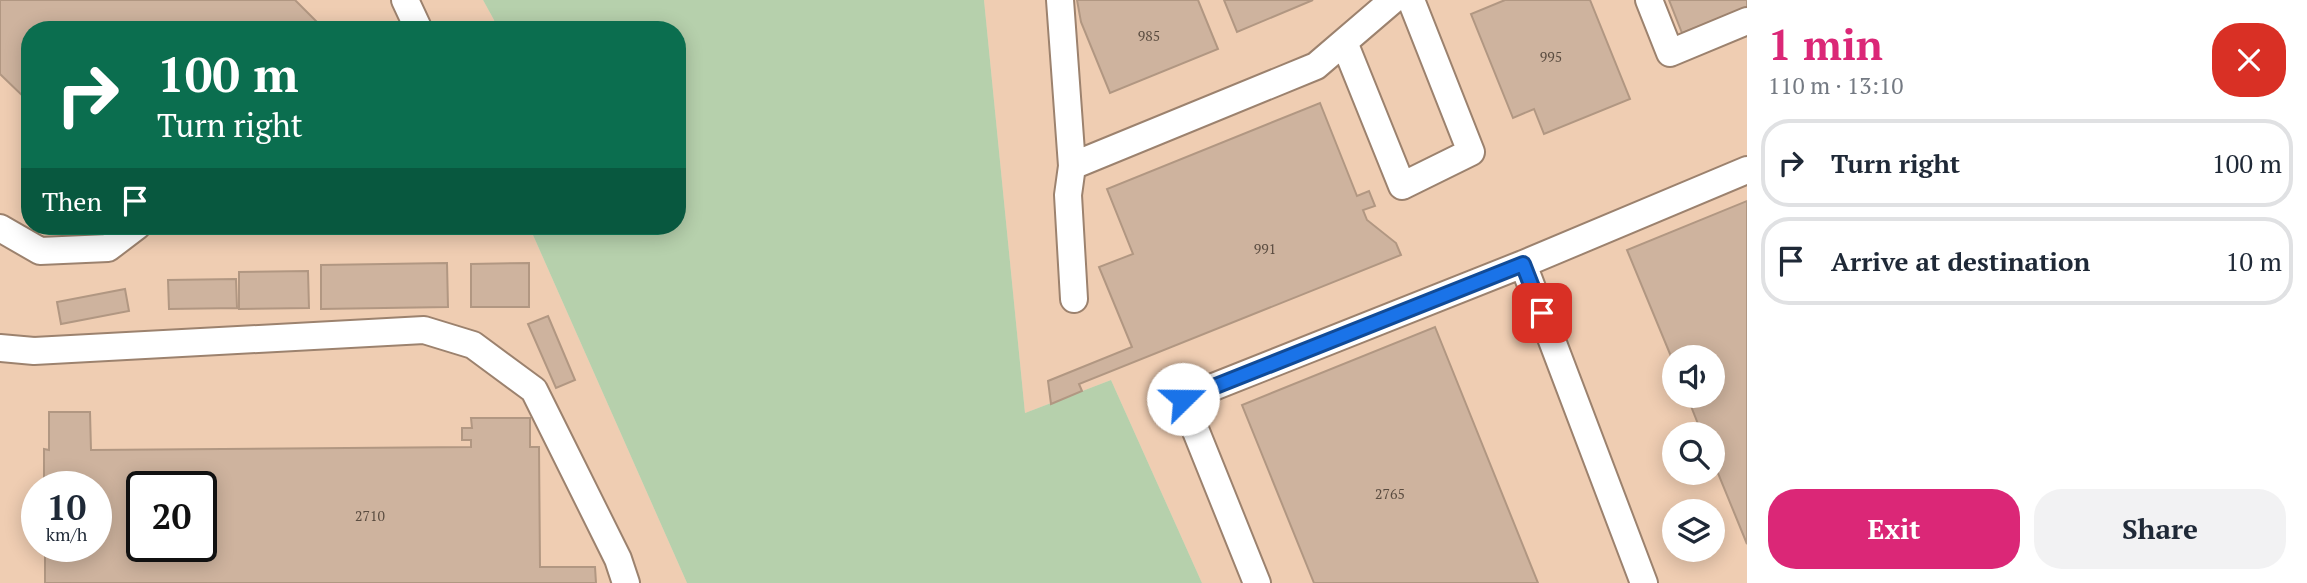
<!DOCTYPE html>
<meta charset="utf-8">
<style>
body{margin:0;font-family:"PT Serif",serif;background:#f2f2f3;color:#1f2937;height:100vh;display:flex;flex-direction:column;font-size:26px;white-space:nowrap}
*{box-sizing:border-box;margin:0}
p{font-size:23px;color:#747a83}
.icon{flex:none;width:38px;height:38px;fill:none;stroke:currentColor;stroke-width:2;stroke-linecap:round;stroke-linejoin:round}
.map{position:relative;flex:1;overflow:hidden}
.sheet{display:flex;flex-direction:column;background:#fff;width:560px}
.sheet>*{flex:none}
.guide{position:absolute;left:21px;top:21px;width:665px;height:214px;border-radius:28px;box-shadow:0 4px 18px #0003;background:#0b6e4f;color:#fff;overflow:hidden}
.buttons{position:absolute;left:1662px;top:345px;display:grid;gap:14px}
.buttons a{display:grid;place-items:center;width:63px;height:63px;border-radius:50%;background:#fff;box-shadow:0 4px 18px #0003;font-size:35px}
.speed{position:absolute;left:21px;top:471px;display:flex;gap:14px;font-size:35px;font-weight:700;text-align:center}
.speed>*{display:grid;place-content:center;width:91px;height:91px;border-radius:50%;background:#fff;box-shadow:0 4px 18px #0003;line-height:1}
.speed small{font-size:18px;font-weight:400}
.speed .limit{border:4px solid #111;border-radius:10px;background:#fff;color:#111}
.pin{position:absolute;display:grid;place-items:center;width:60px;height:60px;color:#fff;margin:-30px;border-radius:14px;box-shadow:0 4px 10px #0006}
.me{position:absolute;width:77px;margin:-38px;rotate:68deg;stroke-linejoin:round;filter:drop-shadow(0 0 5px #0008)}
.turn{display:flex;align-items:center;gap:24px;height:147px;padding:0 21px;font-size:32px}
.turn .icon{width:91px;height:91px;stroke-width:2.5}
.turn b{display:block;font-size:49px;line-height:60px}
.then{display:flex;align-items:center;height:66px;padding:0 21px;background:#0003;gap:14px;font-size:26px}
.round{display:grid;place-items:center;flex:none;width:74px;height:74px;border-radius:28px;background:#f2f2f3}
.overview{display:flex;align-items:center;justify-content:space-between;height:119px;padding:0 21px}
h1{font-size:42px;font-weight:700;line-height:52px;color:#db2777}
.button{display:flex;gap:14px;margin-top:auto;padding:14px 21px}
.button a{flex:1;height:80px;border-radius:28px;background:#db2777;color:#fff;font-size:28px;font-weight:700;line-height:80px;text-align:center}
.button a+a{background:#f2f2f3;color:#1f2937}
ul{padding:0;list-style:none}
li{display:flex;align-items:center;gap:21px;height:88px;margin:0 14px 10px;padding:0 7px;border:4px solid #e0e1e3;border-radius:28px}
li div{flex:1}
li b{display:block;font-size:26px}
li em{font-style:normal}
main{display:flex;flex:1;min-height:0}
.map>svg:first-child{display:block}
</style>
<main>
<div class="map">
<svg width="1747" height="583" viewBox="0 0 1747 583">
<rect width="100%" height="100%" fill="#f5d9c3"/>
<path fill="#efcdb2" fill-rule="evenodd" d="M0 0H483L494 20 496 30H30V226H529L687 583H0ZM37 486H96V546H37ZM142 486H201V546H142Z
M984 0H1747V583H1202L1111 380 1025 413ZM1675 357H1713V396H1675ZM1675 434H1713V472H1675ZM1675 511H1713V550H1675Z"/>
<path fill="#b6d0ac" d="M483 0H984L1025 413 1111 380 1202 583H687L529 226H677V30H496L494 20Z"/>
<path fill="#ceb39e" stroke="#b19782" stroke-width="2" fill-rule="evenodd" d="M0 0H295L325 30H30V103L0 74Z
M1077 0H1198L1218 49 1110 93 1081 22Z
M1224 0H1313L1237 32Z
M1505 0H1590L1630 99 1544 134 1534 109 1513 118 1471 14Z
M1669 0H1747V7L1682 33Z
M1320 103 1357 196 1369 191 1375 206 1363 210 1367 220 1396 243 1401 255 1079 384 1082 391 1051 404 1048 381 1132 347 1099 267 1133 254 1107 189Z
M1747 201V544L1713 461V434H1702L1687 396H1713V357H1675V366L1627 250Z
M447 263 448 307 321 309V265Z
M529 263V307H471V264Z
M308 271 309 308 239 309V272Z
M236 279 237 308 169 309 168 280Z
M125 289 129 311 61 324 57 302Z
M548 316 575 380 556 388 528 324Z
M1435 327 1538 583H1314L1242 405Z
M49 412H90L91 450 471 447V440H462V428H472L471 418H530V447H539L540 567H595L596 583H45V546H96V486H44V449L49 450ZM142 486H201V546H142Z"/>
<g fill="none" stroke-linecap="round" stroke-linejoin="round">
<g stroke="#9c826e" stroke-width="30">
<path id="minor" d="M405 0 419 30
M1060 0 1072 166 1316 66 1393 0
M1649 0 1670 53 1747 21
M1344 42 1402 186 1471 152 1411 0
M1072 166 1068 195 1074 299
M0 228 40 251 108 248 137 226
M1523 264 1747 170
M0 348 34 351 424 330 473 345 534 390 618 559 626 583
M1257 583 1183 399 1523 264 1644 583"/>
</g>
<use href="#minor" stroke="#fff" stroke-width="26"/>
</g>
<g fill="none" stroke-linecap="round" stroke-linejoin="round">
<g stroke="#114b97" stroke-width="18">
<path id="route" d="M1183 399 1523 264 1542 313"/>
</g>
<use href="#route" stroke="#1a73e8" stroke-width="12"/>
</g>
<g text-anchor="middle" stroke-width="5" stroke-linejoin="round" paint-order="stroke">
<g font-size="14" fill="#5a4c40">
<text x="1149" y="41">985</text>
<text x="1551" y="62">995</text>
<text x="1265" y="254">991</text>
<text x="1390" y="499">2765</text>
<text x="370" y="521">2710</text>
</g>
</g>
</svg>
<div class="buttons">
<a><svg class="icon" aria-label="sound" viewBox="0 0 24 24"><path d="M4 9h4l5-4v14l-5-4H4zM17 9q2 3 0 6"/></svg></a>
<a><svg class="icon" aria-label="search" viewBox="0 0 24 24"><circle cx="10" cy="10" r="6"/><path d="M15 15l6 6"/></svg></a>
<a><svg class="icon" aria-label="layers" viewBox="0 0 24 24"><path d="M12 4l9 5-9 5-9-5zM3 14l9 5 9-5"/></svg></a>
</div>
<div class="speed"><div>10<small>km/h</small></div><div class="limit">20</div></div>
<div class="pin" style="left:1542px;top:313px;background:#d93025"><svg class="icon" aria-label="arrive" viewBox="0 0 24 24"><path d="M6 21V4h12l-3 4 3 4H6"/></svg></div>
<svg class="me" style="left:1183px;top:399px" viewBox="-20 -20 40 40"><circle r="19" fill="#fff"/><path d="M0-13L10 11 0 6-10 11z" fill="#1a73e8"/></svg>
<div class="guide">
<div class="turn"><svg class="icon" aria-label="right" viewBox="0 0 24 24"><path d="M7 20v-9h11M14 6l5 5-5 5"/></svg><div><b>100 m</b>Turn right</div></div>
<div class="then">Then<svg class="icon" aria-label="arrive" viewBox="0 0 24 24"><path d="M6 21V4h12l-3 4 3 4H6"/></svg></div>
</div>
</div>
<section class="sheet">
<div class="overview"><div><h1>1 min</h1><p>110 m · 13:10</p></div><a class="round" style="background:#d93025;color:#fff"><svg class="icon" aria-label="close" viewBox="0 0 24 24"><path d="M6 6l12 12M18 6L6 18"/></svg></a></div>
<ul>
<li><svg class="icon" aria-label="right" viewBox="0 0 24 24"><path d="M7 20v-9h11M14 6l5 5-5 5"/></svg><div><b>Turn right</b></div><em>100 m</em></li>
<li><svg class="icon" aria-label="arrive" viewBox="0 0 24 24"><path d="M6 21V4h12l-3 4 3 4H6"/></svg><div><b>Arrive at destination</b></div><em>10 m</em></li>
</ul>
<div class="button"><a>Exit</a><a>Share</a></div>
</section>
</main>
